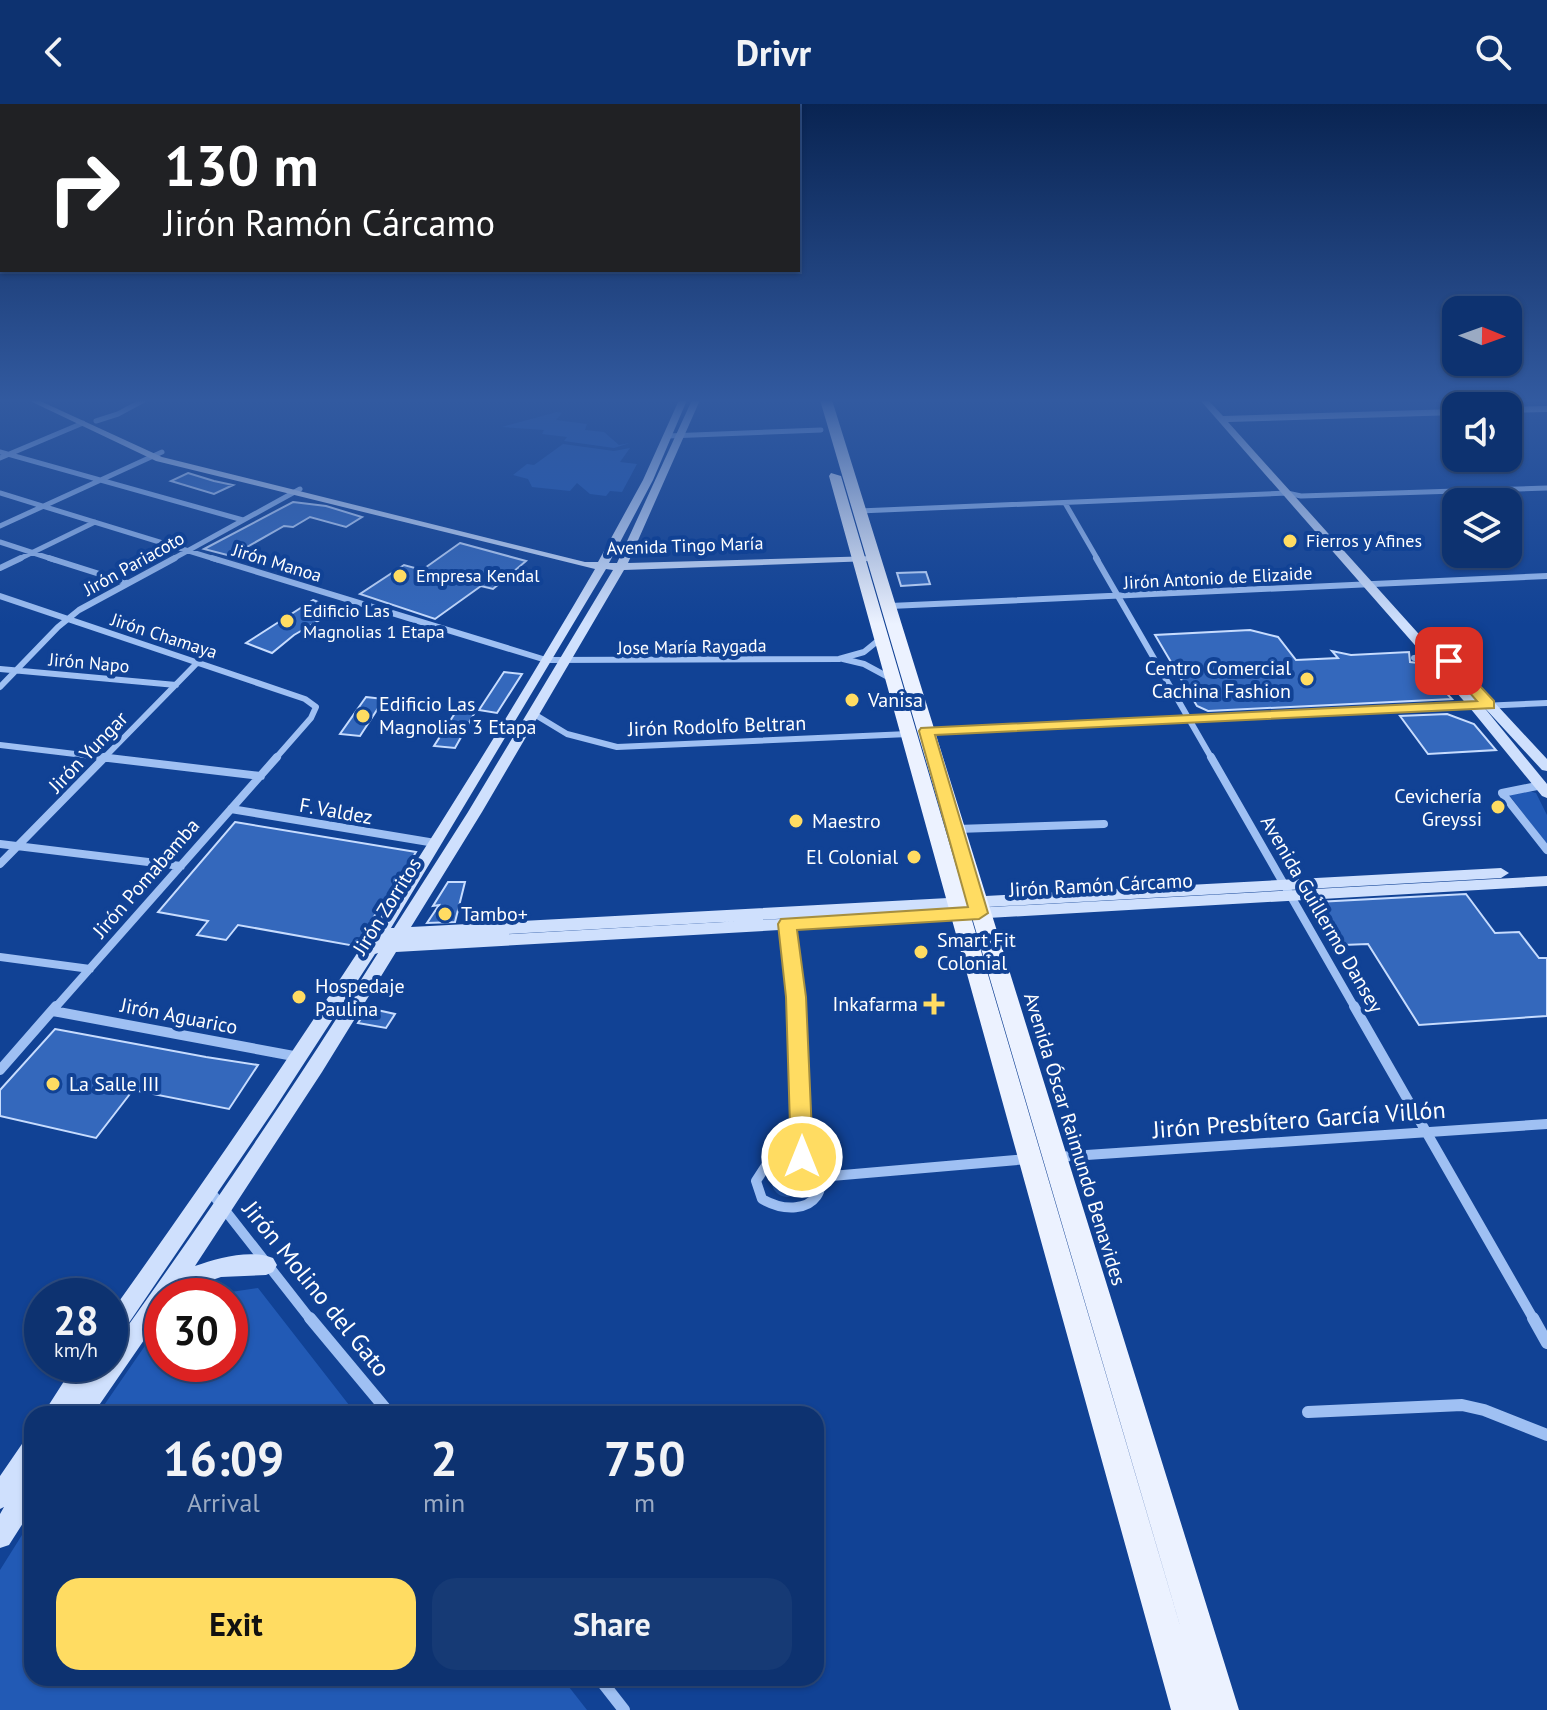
<!DOCTYPE html>
<meta charset="utf-8">
<style>
body{margin:0;font-family:"PT Sans",sans-serif;background:#163a75;color:#f1f3f6;height:100vh;display:flex;flex-direction:column;font-size:30px;white-space:nowrap}
*{box-sizing:border-box;margin:0}
p{font-size:26px;color:#9aaac3}
.icon{flex:none;width:44px;height:44px;fill:none;stroke:currentColor;stroke-width:2;stroke-linecap:round;stroke-linejoin:round}
.map{position:relative;flex:1;overflow:hidden}
.drawer{position:absolute;left:24px;top:1302px;width:800px;height:280px;display:flex;flex-direction:column;background:#0d3270;border-radius:24px;box-shadow:0 2px 6px #0004,0 0 0 2px #2d4d83}
.drawer>*{flex:none}
.banner{position:absolute;left:0px;top:0px;width:800px;height:168px;box-shadow:0 2px 6px #0004,0 0 0 2px #2d4d83;background:#202124;color:#fff;overflow:hidden}
.needle{width:52px;rotate:91deg}
.controls{position:absolute;left:1442px;top:192px;display:grid;gap:16px}
.controls a{display:grid;place-items:center;width:80px;height:80px;border-radius:16px;background:#0d3270;box-shadow:0 2px 6px #0004,0 0 0 2px #2d4d83;font-size:40px}
.speed{position:absolute;left:24px;top:1174px;display:flex;gap:16px;font-size:40px;font-weight:700;text-align:center}
.speed>*{display:grid;place-content:center;width:104px;height:104px;border-radius:50%;background:#0d3270;box-shadow:0 2px 6px #0004,0 0 0 2px #2d4d83;line-height:1}
.speed small{font-size:20px;font-weight:400}
.speed .limit{border:12px solid #d22;background:#fff;color:#111}
.pin{position:absolute;display:grid;place-items:center;width:68px;height:68px;color:#fff;margin:-34px;border-radius:16px;box-shadow:0 4px 12px #0006}
.me{position:absolute;width:88px;margin:-44px;rotate:0deg;stroke-linejoin:round;filter:drop-shadow(0 0 6px #0008)}
.turn{display:flex;align-items:center;gap:28px;height:168px;padding:0 32px;font-size:36px}
.turn .icon{width:104px;height:104px;stroke-width:2.5}
.turn b{display:block;font-size:56px;line-height:68px}
.eta{display:flex;justify-content:space-evenly;align-items:center;height:136px;text-align:center}
.eta b{font-size:48px;font-weight:700;line-height:56px}
.cta{display:flex;gap:16px;margin-top:auto;padding:16px 32px}
.cta a{flex:1;height:92px;border-radius:24px;background:#ffdc62;color:#111;font-size:32px;font-weight:700;line-height:92px;text-align:center}
.cta a+a{background:#163a75;color:#f1f3f6}
header{display:flex;justify-content:space-between;align-items:center;height:104px;padding:0 32px;background:#0d3270;font-size:36px;font-weight:700}
.map>svg:first-child{display:block}
</style>
<header><svg class="icon" aria-label="back" viewBox="0 0 24 24"><path d="M15 5l-7 7 7 7"/></svg>Drivr<svg class="icon" aria-label="search" viewBox="0 0 24 24"><circle cx="10" cy="10" r="6"/><path d="M15 15l6 6"/></svg></header>
<div class="map">
<svg width="1547" height="1606" viewBox="0 0 1547 1606">
<rect width="100%" height="100%" fill="#114295"/>
<path fill="#225ab5" d="M557 308 562 309 556 316 587 320 585 326 604 328 619 341 630 339 614 344 564 337 567 333 542 330 544 326 502 323Z
M563 340 614 347 630 344 620 358 637 360 622 388 610 387 606 392 590 390 577 379 570 387 532 383 528 375 513 371 527 360 534 361Z
M1529 687 1536 689 1547 711V741L1507 688Z
M772 1078a15 15 0 1 1 30 0a15 15 0 1 1-30 0Z
M258 1184 356 1310H98L162 1217V1260H230V1192H204Z
M32 1415V1574H562L587 1606H0V1466Z"/>
<path fill="#3468bc" stroke="#c7dcfe" stroke-width="2" d="M188 369 214 377 233 381 214 390 171 377Z
M293 398 326 402 362 413 346 423 310 413 293 423 284 422 231 452 204 445Z
M460 439 526 457 493 485 481 482 435 515 360 490 404 461 422 466Z
M926 468 930 480 901 482 897 469Z
M313 496 337 506 294 531 272 549 246 539Z
M1250 526 1278 533 1296 556 1338 554 1332 547 1351 551 1409 548 1410 558 1419 559 1452 595 1208 607 1197 602 1155 531Z
M504 568 522 570 497 609 479 606Z
M366 593 384 595 360 632 340 630Z
M457 606 475 608 455 644 434 642Z
M1447 610 1474 620 1496 646 1428 650 1400 612Z
M235 718 416 748 355 842 238 821 226 836 197 831 208 817 158 808Z
M448 778H465L455 818 427 819 439 801 433 802Z
M1466 790 1495 829 1519 828 1539 854H1547V912L1419 921 1368 840 1343 841 1317 798Z
M368 904 395 910 386 924 358 919Z
M55 925 206 953 258 961 229 1005 133 986 96 1034 0 1012V986Z"/>
<g fill="none" stroke-linecap="round" stroke-linejoin="round">
<path stroke="#9fc0f3" stroke-width="5" d="M96 317 118 310 144 296
M668 332 821 326
M0 348 243 416
M0 354 83 319
M0 389 218 456
M1065 399 1098 456
M859 407 1287 389 1301 392 1547 384
M0 422 162 348
M0 438 55 456
M17 456 95 418
M171 456 300 385"/>
<path stroke="#9fc0f3" stroke-width="6" d="M49 454 128 479
M212 454 546 556 839 555 864 548 880 535
M1096 454 1212 655
M0 464 21 454
M0 492 305 595 316 603 311 614 275 655
M890 502 1547 472
M1414 554 1431 552
M843 555 864 560 890 574
M0 565 176 581
M0 583 58 523 79 506 175 454
M534 610 567 630 617 643 908 630
M927 627 1547 599
M0 641 117 655
M103 655 198 558"/>
<path stroke="#9fc0f3" stroke-width="8" d="M100 653 261 672
M1211 653 1355 904
M1542 681 1502 689 1547 746
M231 705 435 739
M957 725 1104 720
M0 740 181 762
M0 760 105 653
M787 820 796 904
M0 853 90 865
M55 904 277 653"/>
<path stroke="#9fc0f3" stroke-width="10" d="M796 902 802 1053
M1354 902 1534 1216
M53 907 299 953
M0 966 56 902
M792 1050C847 1075 812 1123 762 1095L756 1077 769 1057Z
M1057 1053 1547 1020
M820 1073 1028 1055
M210 1087 311 1216"/>
<path stroke="#9fc0f3" stroke-width="12" d="M310 1214 390 1310
M1533 1214 1547 1239
M1308 1308 1462 1301 1484 1306 1547 1331
M599 1574 624 1606"/>
<path fill="#cfe0fd" fill-rule="evenodd" d="M28 296H38L162 353 585 458H598L643 376 679 296H687L653 376 609 459H617L692 296H700L628 459 875 452 877 454 871 457 624 466 482 708 411 823 1501 764 1509 769 1501 774 404 836 1547 772V782L396 848 322 968 195 1162C218 1154 250 1145 273 1154L277 1161 273 1168 266 1171 221 1173 177 1188 174 1192H162V1210L93 1310H43L75 1260H99L97 1265 101 1260H110V1247C203 1117 293 985 378 849L375 850 275 1004 118 1235 110 1238V1210C283 968 445 722 595 465L156 357ZM606 465 613 466 468 708 394 824H391Z
M1200 296H1208L1223 312 1456 305V311L1228 318 1471 588 1472 585H1482L1547 655V667L1542 666 1483 602 1547 680V694L1542 692 1470 604Z
M1547 302V308L1508 309V303Z
M32 1333V1366L28 1373 32 1371V1405L9 1441 0 1444V1410L4 1403 0 1405V1372L24 1337Z"/>
<path fill="#ecf2ff" fill-rule="evenodd" d="M820 296H832L1239 1606H1171L829 372 831 369 841 372 1186 1542Z"/>
</g>
<linearGradient id="sky" x2="0" y2="1"><stop stop-color="#092452"/><stop offset="0.57" stop-color="#325aa0"/><stop offset="1" stop-color="#325aa0" stop-opacity="0"/></linearGradient>
<rect width="1547" height="520" fill="url(#sky)"/>
<path fill="#ffdc62" stroke="#a68f40" stroke-width="2" d="M1449 552 1454 554 1494 597V604L935 631 988 809 979 815 797 826 806 893 813 1053 810 1059 802 1062 794 1059 791 1053 786 893 778 820 781 815 968 803 919 627 921 624 1477 597 1442 557Z"/>
<g fill="#ffdc62" stroke="#114295" stroke-width="3">
<circle cx="1290" cy="437" r="8"/>
<circle cx="400" cy="472" r="8"/>
<circle cx="287" cy="517" r="8"/>
<circle cx="1307" cy="575" r="8"/>
<circle cx="852" cy="596" r="8"/>
<circle cx="363" cy="612" r="8"/>
<circle cx="1498" cy="703" r="8"/>
<circle cx="796" cy="717" r="8"/>
<circle cx="914" cy="753" r="8"/>
<circle cx="445" cy="810" r="8"/>
<circle cx="921" cy="848" r="8"/>
<circle cx="299" cy="893" r="8"/>
<path d="M930 888h8v8h8v8h-8v8h-8v-8h-8v-8h8z"/>
<circle cx="53" cy="980" r="8"/>
</g>
<g text-anchor="middle" stroke-width="8" stroke-linejoin="round" paint-order="stroke">
<g font-size="18" fill="#fff" stroke="#114295" text-anchor="start">
<text x="1306" y="443">Fierros y Afines</text>
<text x="416" y="478">Empresa Kendal</text>
<text x="303" y="513">Edificio Las<tspan x="303" dy="21">Magnolias 1 Etapa</tspan></text>
</g>
<g font-size="18" fill="#fff" stroke="#114295">
<text transform="translate(685 442) rotate(-2)" y="6">Avenida Tingo María</text>
<text transform="translate(277 459) rotate(17)" y="6">Jirón Manoa</text>
<text transform="translate(134 460) rotate(-29)" y="6">Jirón Pariacoto</text>
<text transform="translate(1218 474) rotate(-3)" y="6">Jirón Antonio de Elizaide</text>
<text transform="translate(164 532) rotate(18)" y="6">Jirón Chamaya</text>
<text transform="translate(692 543) rotate(-1)" y="6">Jose María Raygada</text>
<text transform="translate(89 559) rotate(5)" y="6">Jirón Napo</text>
</g>
<g font-size="20" fill="#fff" stroke="#114295" text-anchor="start">
<text x="1291" y="571" text-anchor="end">Centro Comercial<tspan x="1291" dy="23">Cachina Fashion</tspan></text>
<text x="868" y="603">Vanisa</text>
<text x="379" y="607">Edificio Las<tspan x="379" dy="23">Magnolias 3 Etapa</tspan></text>
<text x="1482" y="699" text-anchor="end">Cevichería<tspan x="1482" dy="23">Greyssi</tspan></text>
<text x="812" y="724">Maestro</text>
<text x="898" y="760" text-anchor="end">El Colonial</text>
<text x="461" y="817">Tambo+</text>
<text x="937" y="843">Smart Fit<tspan x="937" dy="23">Colonial</tspan></text>
<text x="315" y="889">Hospedaje<tspan x="315" dy="23">Paulina</tspan></text>
<text x="918" y="907" text-anchor="end">Inkafarma</text>
<text x="69" y="987">La Salle III</text>
</g>
<g font-size="20" fill="#fff" stroke="#114295">
<text transform="translate(717 622) rotate(-2)" y="7">Jirón Rodolfo Beltran</text>
<text transform="translate(88 648) rotate(-46)" y="7">Jirón Yungar</text>
<text transform="translate(336 707) rotate(10)" y="7">F. Valdez</text>
<text transform="translate(146 774) rotate(-49)" y="7">Jirón Pomabamba</text>
<text transform="translate(1101 781) rotate(-3)" y="7">Jirón Ramón Cárcamo</text>
<text transform="translate(387 802) rotate(-58)" y="7">Jirón Zorritos</text>
<text transform="translate(1322 810) rotate(60)" y="7">Avenida Guillermo Dansey</text>
<text transform="translate(179 912) rotate(11)" y="7">Jirón Aguarico</text>
<text transform="translate(1075 1035) rotate(73)" y="7">Avenida Óscar Raimundo Benavides</text>
</g>
<g font-size="24" fill="#fff" stroke="#114295">
<text transform="translate(1299 1016) rotate(-4)" y="8">Jirón Presbítero García Villón</text>
<text transform="translate(316 1185) rotate(51)" y="8">Jirón Molino del Gato</text>
</g>
</g>
</svg>
<div class="controls">
<a><svg class="needle" viewBox="-14 -14 28 28"><path d="M0-13l5 13h-10z" fill="#e53935"/><path d="M0 13l5-13h-10z" fill="#9aaac3"/></svg></a>
<a><svg class="icon" aria-label="sound" viewBox="0 0 24 24"><path d="M4 9h4l5-4v14l-5-4H4zM17 9q2 3 0 6"/></svg></a>
<a><svg class="icon" aria-label="layers" viewBox="0 0 24 24"><path d="M12 4l9 5-9 5-9-5zM3 14l9 5 9-5"/></svg></a>
</div>
<div class="speed"><div>28<small>km/h</small></div><div class="limit">30</div></div>
<div class="pin" style="left:1449px;top:557px;background:#d93025"><svg class="icon" aria-label="arrive" viewBox="0 0 24 24"><path d="M6 21V4h12l-3 4 3 4H6"/></svg></div>
<svg class="me" style="left:802px;top:1053px" viewBox="-20 -20 40 40"><circle r="17" fill="#ffdc62" stroke="#fff" stroke-width="3"/><path d="M0-11L8 9 0 5-8 9z" fill="#fff"/></svg>
<div class="banner">
<div class="turn"><svg class="icon" aria-label="right" viewBox="0 0 24 24"><path d="M7 20v-9h11M14 6l5 5-5 5"/></svg><div><b>130 m</b>Jirón Ramón Cárcamo</div></div>
</div>
<section class="drawer">
<div class="eta">
<div><b>16:09</b><p>Arrival</p></div>
<div><b>2</b><p>min</p></div>
<div><b>750</b><p>m</p></div>
</div>
<div class="cta"><a>Exit</a><a>Share</a></div>
</section>
</div>
